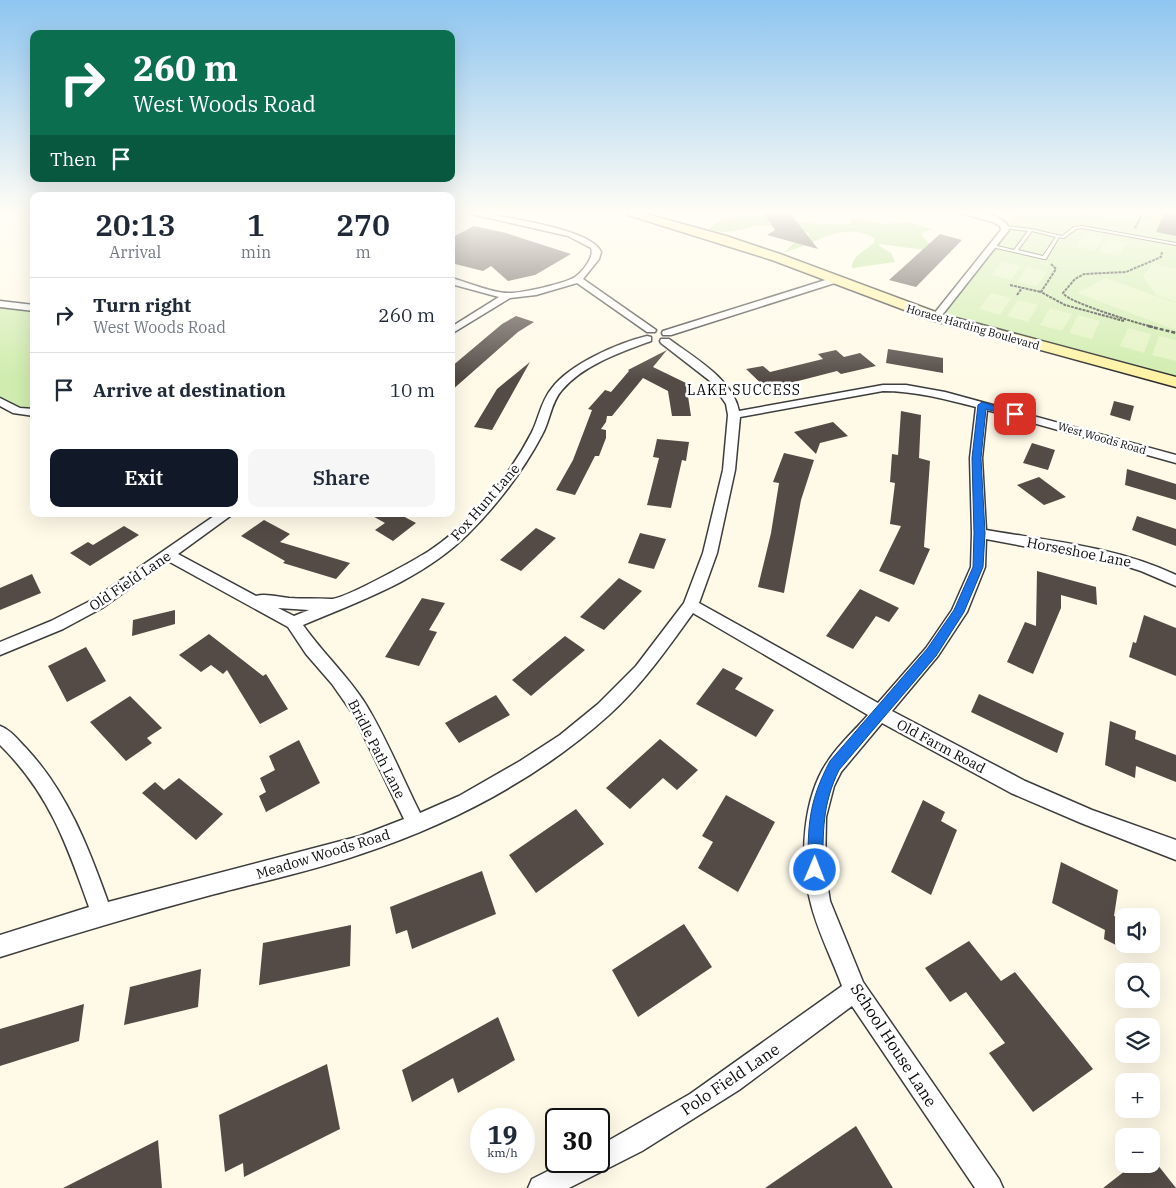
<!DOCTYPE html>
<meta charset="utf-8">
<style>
body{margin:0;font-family:"IBM Plex Serif",serif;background:#f6f6f7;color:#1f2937;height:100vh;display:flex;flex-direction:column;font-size:19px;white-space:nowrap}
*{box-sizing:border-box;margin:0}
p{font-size:16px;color:#747a83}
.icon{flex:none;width:28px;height:28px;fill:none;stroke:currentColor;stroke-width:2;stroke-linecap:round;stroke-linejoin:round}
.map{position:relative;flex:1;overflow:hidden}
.sheet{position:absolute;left:30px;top:192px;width:425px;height:325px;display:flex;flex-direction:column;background:#fff;border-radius:10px;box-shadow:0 5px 20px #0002}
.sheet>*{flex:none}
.hud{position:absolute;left:30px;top:30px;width:425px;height:152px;border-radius:10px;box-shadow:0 5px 20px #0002;background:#0b6e4f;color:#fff;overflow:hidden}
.tools{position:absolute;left:1115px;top:908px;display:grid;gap:10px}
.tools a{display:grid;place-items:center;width:45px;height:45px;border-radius:10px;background:#fff;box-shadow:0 5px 20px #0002;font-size:25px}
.speed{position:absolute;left:470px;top:1108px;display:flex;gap:10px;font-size:25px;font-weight:700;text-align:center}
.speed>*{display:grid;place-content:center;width:65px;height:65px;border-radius:50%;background:#fff;box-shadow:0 5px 20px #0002;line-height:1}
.speed small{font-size:12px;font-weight:400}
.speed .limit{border:2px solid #111;border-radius:8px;background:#fff;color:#111}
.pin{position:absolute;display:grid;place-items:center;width:42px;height:42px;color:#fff;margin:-21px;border-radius:10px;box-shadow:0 2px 8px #0006}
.me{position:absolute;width:55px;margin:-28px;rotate:1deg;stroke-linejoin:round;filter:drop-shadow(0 0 4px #0008)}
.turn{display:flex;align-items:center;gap:18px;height:105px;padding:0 20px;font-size:22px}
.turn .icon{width:65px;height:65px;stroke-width:2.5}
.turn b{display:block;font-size:35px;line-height:42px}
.then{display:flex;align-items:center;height:48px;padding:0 20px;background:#0003;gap:10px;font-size:19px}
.eta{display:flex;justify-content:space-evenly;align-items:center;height:85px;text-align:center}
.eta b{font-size:30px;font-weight:600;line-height:35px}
.button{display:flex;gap:10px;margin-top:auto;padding:10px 20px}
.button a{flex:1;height:58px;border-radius:10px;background:#111827;color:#fff;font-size:20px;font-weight:600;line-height:58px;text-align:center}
.button a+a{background:#f6f6f7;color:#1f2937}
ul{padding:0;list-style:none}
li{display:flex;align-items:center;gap:15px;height:75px;padding:0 20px;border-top:1px solid #e0e1e3}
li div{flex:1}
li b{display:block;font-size:19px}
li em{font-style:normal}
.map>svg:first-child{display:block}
</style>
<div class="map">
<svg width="1176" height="1188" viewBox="0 0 1176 1188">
<rect width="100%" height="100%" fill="#fffae8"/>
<path fill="#d0ecae" d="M1018 213H1176V382L936 317Z
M0 304 34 308V413L0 401Z"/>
<path fill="#b4de8c" d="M756 216 823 225C832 222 841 226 850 224L852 218 884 224 907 222 932 229 921 233C928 247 941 249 954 254L880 244 878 245 891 253 895 262 852 268C851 256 866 250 874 243V238C843 220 814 245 783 253L794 243 809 236V233L771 226H754L741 230 725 232 709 230C719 216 741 216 756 216Z"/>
<path fill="#e3f3c1" d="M1081 213H1140L1136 221 1121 218 1119 220Z
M1084 234 1103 238 1095 251 1076 247Z
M1107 239 1126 243 1119 256 1099 252Z
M1002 261 1021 266 1011 280 992 275Z
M1153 264 1176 269V302L1156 295 1143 276Z
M1027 267 1047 272 1037 286 1017 282Z
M1105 278 1176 303V330L1077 293Z
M991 293 1011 298 1000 315 979 309Z
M1018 300 1038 305 1028 322 1007 316Z
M1050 308 1072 314 1062 331 1040 325Z
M1078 315 1100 321 1092 339 1069 333Z
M1128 328 1151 334 1144 353 1120 346Z
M1159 336 1176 340V361L1152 355Z"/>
<path fill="#544b46" d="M764 213H790L818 249 767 235 775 230Z
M1164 213H1176V236L1156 232Z
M474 226 506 233 571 254 535 275 508 281 491 266 483 271 451 263V238Z
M940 234 962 240 916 287 889 280Z
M516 316 534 322 518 332 451 391V367L502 324Z
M888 349 943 358V373L886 363Z
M667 350 653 367 686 383 691 416H672L668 391 643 378 612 416H607L606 422 601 429 606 430V438L599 456H595L575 495 556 490 573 460 592 410 588 409 605 390 611 392 629 371 628 370Z
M836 350 844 357 860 353 876 366 841 374 837 371 767 389 746 369 763 366 770 372 823 359 818 354Z
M530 362 492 430 474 427 497 389Z
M1114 401 1134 406 1130 421 1110 415Z
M901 411 921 415 919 458 930 461 924 547 930 549 914 585 879 571 901 526 890 524 895 483 890 482 892 454 898 455Z
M833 422 848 436 820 443 816 454 794 432Z
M657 439 689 442 686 461 682 460 671 508 647 505 659 458 653 457Z
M1032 443 1055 450 1048 470 1023 463Z
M784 453 814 460 801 500 784 593 758 587 771 533 779 483 773 482Z
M1127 469 1176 484V500L1125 485Z
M1039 477 1066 497 1044 505 1017 485Z
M369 514H399L416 523 393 541 375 530 385 523Z
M1137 516 1176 529V546L1132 530Z
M264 520 290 534 280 542 350 563 336 579 283 563 285 561 241 536Z
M124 526 139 535 90 566 70 553 88 542 93 545Z
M536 528 556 538 521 571 500 560Z
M640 533 666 539 654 569 628 563Z
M1037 571 1096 587 1097 605 1061 595V608L1033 674 1007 662 1025 622 1036 626Z
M32 574 41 593 0 610V588Z
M619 578 642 591 604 630 580 617Z
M860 589 899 608 889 622 876 616 853 649 826 636Z
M422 598 445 603 429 630 437 632 419 666 385 657Z
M175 610V624L132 636 133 620Z
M1144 615 1176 628V676L1129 657 1133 642 1136 643Z
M209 634 263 676 266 674 288 709 260 724 227 670 223 674 211 665 201 672 179 655Z
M565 636 585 650 531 696 512 680Z
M86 647 106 681 67 702 48 666Z
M723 668 743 678 735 689 774 710 756 737 696 704Z
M979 694 1064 733 1057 753 971 712Z
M496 695 510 715 459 743 445 723Z
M130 696 162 728 147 738 152 743 126 761 90 722Z
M1110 721 1136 731 1135 739 1176 755V782L1136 766 1135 778 1105 765Z
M660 739 698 770 677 790 663 778 630 809 606 788Z
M299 740 320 783 266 812 259 796 266 792 260 778 275 770 269 756Z
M179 778 223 814 196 840 142 793 155 782 164 790Z
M726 795 775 822 738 892 698 868 713 842 702 836Z
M923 800 945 812 941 821 957 830 931 895 891 872Z
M576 809 604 844 536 893 509 855Z
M1061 862 1118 890 1114 916 1124 921V949L1104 939 1105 930 1052 903Z
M482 871 496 914 412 949 407 930 396 934 390 907Z
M684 924 712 967 638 1017 612 970Z
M351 925 350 966 259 985 263 943Z
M969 941 1001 981 1015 972 1093 1069 1033 1112 989 1053 1005 1043 966 992 950 1002 925 968Z
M201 969 198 1007 124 1025 130 987Z
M84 1004 79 1041 0 1066V1029Z
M498 1017 515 1060 458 1093 453 1078 412 1102 402 1070Z
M327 1064 340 1129 244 1177 243 1163 225 1172 219 1115Z
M856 1126 893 1188H765Z
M158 1140 162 1188H63Z
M1134 1164H1157L1176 1188H1103Z"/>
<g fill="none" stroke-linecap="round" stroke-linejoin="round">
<g stroke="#3d3d3d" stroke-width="2">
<path id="lane" d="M1005 226 1031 229 1062 236 1074 227 1082 226 1176 243V245L1082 228 1076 229 1064 238 1059 237 1046 259H1044L992 247V245H993L1014 250 1028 231 1004 228V226ZM1032 231 1056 237 1043 256 1018 250Z"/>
</g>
<g stroke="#3d3d3d" stroke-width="3">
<path id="street" d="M467 213H481C506 218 592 229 601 252L599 259 583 279 656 330 655 332H647L577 283 536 295 510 298 451 334V327L499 297 451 284V278C467 282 492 293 508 293 519 294 567 283 575 277 582 272 595 257 591 248L568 236Z
M960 213C974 212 1006 213 1009 230L939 319H933V315L1001 230 1000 226 993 222Z
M835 277 840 280 838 282 671 335H663L662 333 663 331Z
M0 301 34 305V311L0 307Z
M647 336 651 337V341C621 352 583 365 562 390 551 402 550 421 542 435 523 471 497 505 468 534 423 579 360 601 303 625 322 652 347 675 365 703 386 737 402 777 420 813L459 796 520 761 560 735 598 704 636 666 684 603 703 553 723 470 728 415 726 404 710 381 661 343 660 341 661 339H669C693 357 733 379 739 411L883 385H906L945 392 1176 455V463L987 410 982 458 986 530C1050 541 1117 547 1176 575V586L1141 571 1119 564 986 539 985 567 967 612 938 656 892 711 1025 781 1092 810 1176 840V860L1081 823 1011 793 882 723 841 772 834 786 826 817 825 870 830 901 863 982 999 1179 1003 1188H975L852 1006 739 1090 642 1151 569 1188H528L532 1179 568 1161H599V1146L690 1094 842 986C832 959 816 928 810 900 799 858 803 797 828 761 839 744 855 730 868 715L693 613C667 649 642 685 609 715 539 778 451 824 361 854 312 871 260 882 211 895 140 914 70 935 0 957V935L89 907C67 845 49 793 0 745V726C11 730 18 740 26 748 67 792 88 846 108 902L360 836 404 819 353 714 332 684 306 654 288 627 168 561 102 608 63 629 0 655V642L51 621 92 600 217 514H233L178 554 256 596C266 593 279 597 289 598 303 599 317 598 331 599 343 600 415 560 429 551 471 523 509 477 532 432 539 418 541 401 552 388 570 364 618 343 647 336ZM883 391C915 391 945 399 976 407L970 458 972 533 971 567 952 610 926 648 878 703 699 603 717 553 735 470 740 417ZM278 608 309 610 294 616Z
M0 398 20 408 34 409V416L13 413 0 406Z"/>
</g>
<g stroke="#2c2c2c" stroke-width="3">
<path id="secondary" d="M627 213H643L726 236 780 254 941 314 1176 377V387L931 320 772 260 628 215Z"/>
</g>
<path stroke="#2c2c2c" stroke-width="2" stroke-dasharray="3 1" stroke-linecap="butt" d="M1135 228 1143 213
M1051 264 1056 269 1041 292 1065 305 1124 321
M1010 285 1041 292
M1017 295 1022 288
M1153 327C1139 324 1067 302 1063 293L1075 279 1084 274 1126 272 1161 257 1162 252"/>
<path stroke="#2c2c2c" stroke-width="2.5" stroke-dasharray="4 2" stroke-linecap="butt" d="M1148 326 1176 333"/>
<use href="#lane" fill="#fff" fill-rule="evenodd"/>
<use href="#street" fill="#fff" fill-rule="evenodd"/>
<use href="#secondary" fill="#fff2a3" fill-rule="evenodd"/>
</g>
<linearGradient id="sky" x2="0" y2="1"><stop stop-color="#8ec5f0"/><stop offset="0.56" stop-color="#fffdf5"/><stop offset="1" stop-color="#fffdf5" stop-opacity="0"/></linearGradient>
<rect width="1176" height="379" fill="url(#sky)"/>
<path fill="#1a73e8" stroke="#114b97" d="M982 402 1020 414 1015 417 986 409 981 458 985 533 983 567 964 612 936 656 839 770C822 805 823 832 823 870L821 875 815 878 810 875 808 870C808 825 808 803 830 761L927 649 954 610 973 567 974 533 972 458 978 405Z"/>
<g text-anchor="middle" stroke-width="5" stroke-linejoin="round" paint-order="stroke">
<g font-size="11" fill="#0a0a0a" stroke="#fff">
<text transform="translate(973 327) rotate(16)" y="4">Horace Harding Boulevard</text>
<text transform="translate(1102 438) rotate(16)" y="4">West Woods Road</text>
</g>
<g font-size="14" letter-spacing="1" fill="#0a0a0a" stroke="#fff">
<text x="744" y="395">LAKE SUCCESS</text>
</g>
<g font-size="14" fill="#0a0a0a" stroke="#fff">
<text transform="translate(485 502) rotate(-49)" y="5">Fox Hunt Lane</text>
<text transform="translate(1079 552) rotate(11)" y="5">Horseshoe Lane</text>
<text transform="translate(130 581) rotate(-34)" y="5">Old Field Lane</text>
<text transform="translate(941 746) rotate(28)" y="5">Old Farm Road</text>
<text transform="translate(377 749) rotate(63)" y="5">Bridle Path Lane</text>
<text transform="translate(323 854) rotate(-17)" y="5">Meadow Woods Road</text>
</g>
<g font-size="16" fill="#0a0a0a" stroke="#fff">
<text transform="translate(894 1045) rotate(57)" y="6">School House Lane</text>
<text transform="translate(730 1079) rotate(-34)" y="6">Polo Field Lane</text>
</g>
</g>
</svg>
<div class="tools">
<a><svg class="icon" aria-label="sound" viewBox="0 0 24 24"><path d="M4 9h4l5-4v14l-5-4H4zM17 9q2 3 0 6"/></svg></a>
<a><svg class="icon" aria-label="search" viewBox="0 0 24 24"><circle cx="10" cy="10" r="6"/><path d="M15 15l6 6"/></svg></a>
<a><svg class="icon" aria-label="layers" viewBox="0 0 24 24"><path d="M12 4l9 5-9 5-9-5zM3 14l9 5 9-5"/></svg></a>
<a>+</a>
<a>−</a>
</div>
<div class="speed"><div>19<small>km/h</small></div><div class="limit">30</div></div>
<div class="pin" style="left:1015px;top:414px;background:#d93025"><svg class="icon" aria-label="arrive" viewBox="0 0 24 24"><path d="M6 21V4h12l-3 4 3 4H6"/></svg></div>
<svg class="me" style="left:815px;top:870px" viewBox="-20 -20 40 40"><circle r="17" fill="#1a73e8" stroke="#fff" stroke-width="3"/><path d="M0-11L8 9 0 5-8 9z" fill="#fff"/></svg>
<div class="hud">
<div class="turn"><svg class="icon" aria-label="right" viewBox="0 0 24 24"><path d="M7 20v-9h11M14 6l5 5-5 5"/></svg><div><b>260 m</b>West Woods Road</div></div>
<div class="then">Then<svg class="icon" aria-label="arrive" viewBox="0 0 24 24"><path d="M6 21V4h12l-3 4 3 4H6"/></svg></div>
</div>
<section class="sheet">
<div class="eta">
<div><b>20:13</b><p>Arrival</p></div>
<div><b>1</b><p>min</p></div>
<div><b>270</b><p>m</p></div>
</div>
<ul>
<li><svg class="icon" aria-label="right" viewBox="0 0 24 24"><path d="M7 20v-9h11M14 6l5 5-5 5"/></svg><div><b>Turn right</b><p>West Woods Road</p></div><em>260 m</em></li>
<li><svg class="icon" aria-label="arrive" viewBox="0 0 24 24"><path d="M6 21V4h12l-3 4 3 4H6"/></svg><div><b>Arrive at destination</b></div><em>10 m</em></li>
</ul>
<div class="button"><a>Exit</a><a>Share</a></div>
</section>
</div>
